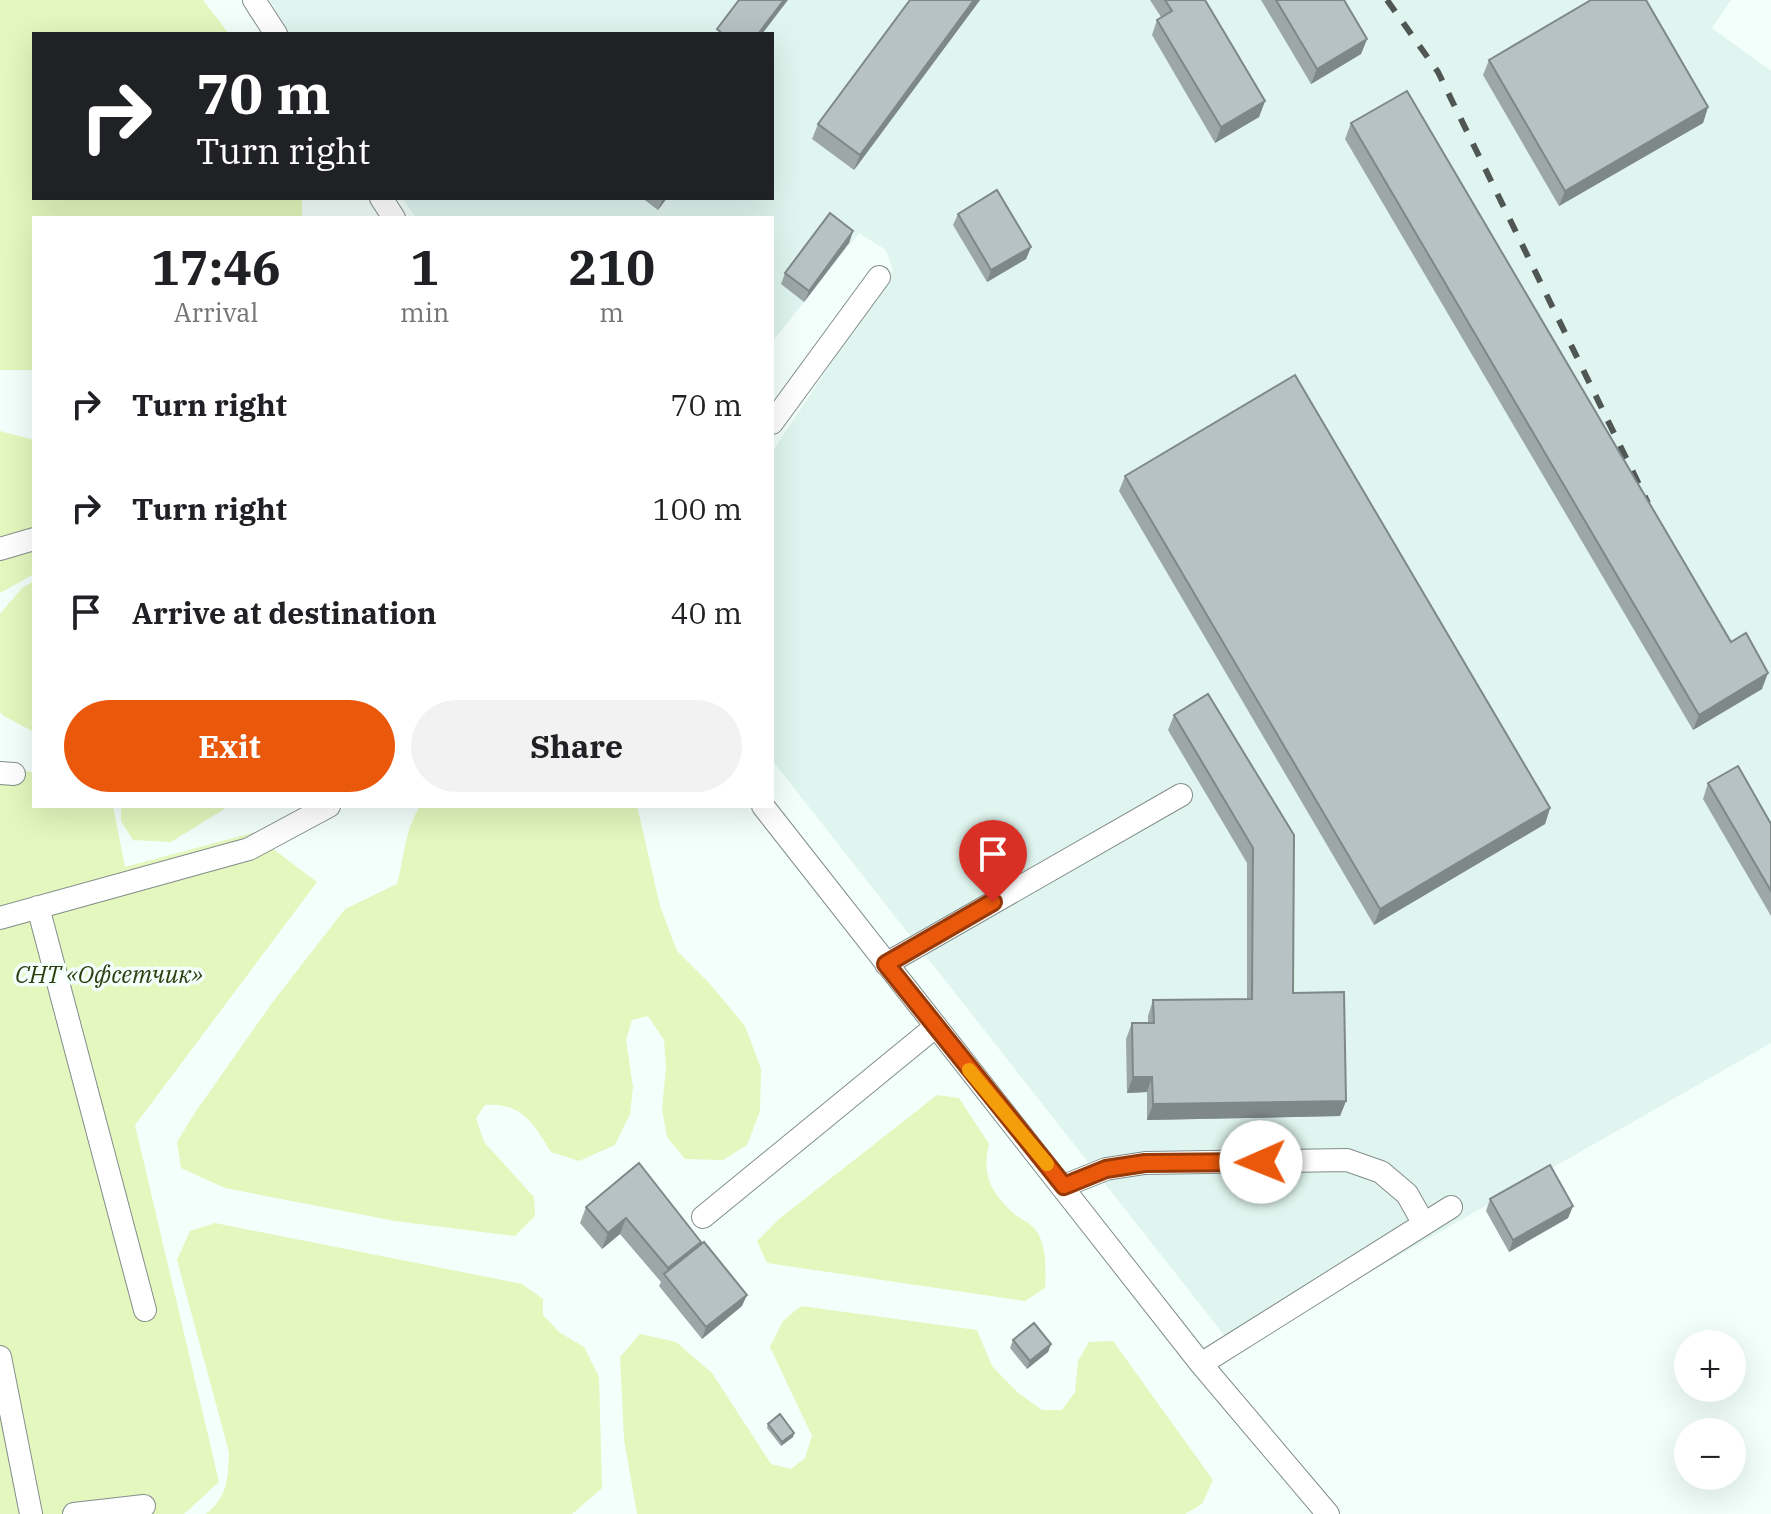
<!DOCTYPE html>
<meta charset="utf-8">
<style>
body{margin:0;font-family:"IBM Plex Serif",serif;background:#f2f2f2;color:#202124;height:100vh;display:flex;flex-direction:column;font-size:30px;white-space:nowrap}
*{box-sizing:border-box;margin:0}
p{font-size:26px;color:#757577}
.icon{flex:none;width:44px;height:44px;fill:none;stroke:currentColor;stroke-width:2;stroke-linecap:round;stroke-linejoin:round}
.map{position:relative;flex:1;overflow:hidden}
.sheet{position:absolute;left:32px;top:216px;width:742px;height:592px;display:flex;flex-direction:column;background:#fff;border-radius:0px;box-shadow:0 8px 32px #0002}
.sheet>*{flex:none}
.hud{position:absolute;left:32px;top:32px;width:742px;height:168px;border-radius:0px;box-shadow:0 8px 32px #0002;background:#202124;color:#fff;overflow:hidden}
.controls{position:absolute;left:1674px;top:1330px;display:grid;gap:16px}
.controls a{display:grid;place-items:center;width:72px;height:72px;border-radius:50%;background:#fff;box-shadow:0 8px 32px #0002;font-size:40px}
.pin{position:absolute;display:grid;place-items:center;width:68px;height:68px;color:#fff;margin:-82px -34px;border-radius:50% 50% 50% 0;rotate:-45deg;box-shadow:0 0 8px #0007}
.pin .icon{rotate:45deg}
.me{position:absolute;width:88px;margin:-44px;rotate:269deg;stroke-linejoin:round;filter:drop-shadow(0 0 6px #0008)}
.turn{display:flex;align-items:center;gap:28px;height:168px;padding:0 32px;font-size:36px}
.turn .icon{width:104px;height:104px;stroke-width:2.5}
.turn b{display:block;font-size:56px;line-height:68px}
.eta{display:flex;justify-content:space-evenly;align-items:center;height:136px;text-align:center}
.eta b{font-size:48px;font-weight:700;line-height:56px}
.button{display:flex;gap:16px;margin-top:auto;padding:16px 32px}
.button a{flex:1;height:92px;border-radius:48px;background:#ea580c;color:#fff;font-size:32px;font-weight:700;line-height:92px;text-align:center}
.button a+a{background:#f2f2f2;color:#202124}
ul{padding:0;list-style:none}
li{display:flex;align-items:center;gap:24px;height:104px;padding:0 32px}
li div{flex:1}
li b{display:block;font-size:30px}
li em{font-style:normal}
.map>svg:first-child{display:block}
</style>
<div class="map">
<svg width="1771" height="1514" viewBox="0 0 1771 1514">
<rect width="100%" height="100%" fill="#f3fffb"/>
<path fill="#e0f5ef" d="M270 0H1731L1712 28 1771 71V1043L1235 1349 772 760V452L893 270 886 250 859 233 773 341 772 218H416L402 198H772V34H288Z"/>
<path fill="#e3f7be" d="M0 0H203L229 34H34V198H302V218H34V370H0Z
M0 431 34 440V574L0 593Z
M34 581V732L4 716 0 712V614L22 588Z
M0 764 34 773V806H113L125 867 252 833 317 882 135 1125 219 1482 184 1514H0Z
M121 806H229L171 842 133 840 121 821Z
M420 806H637L660 906 677 951 710 984 745 1026 761 1069 760 1111 747 1145 723 1160 685 1159 667 1137 662 1110 666 1067 664 1040 648 1016 632 1020 626 1040 633 1087 630 1114 615 1145 579 1161 551 1152C534 1124 522 1102 485 1105L476 1118 484 1142 534 1197 535 1216 515 1236 395 1221 225 1188 181 1168 177 1142 194 1114 272 1003 345 909 397 884C405 855 404 832 420 806Z
M937 1095 959 1098 989 1144C982 1174 989 1190 1012 1212 1018 1218 1027 1221 1033 1227 1047 1240 1046 1270 1045 1288L1025 1301 767 1263 757 1241 779 1219Z
M215 1223 522 1284 543 1299V1315L559 1332 584 1347 599 1377 602 1488 572 1514H206C228 1497 228 1478 229 1452L177 1260 190 1231Z
M801 1306 977 1330 992 1366 1017 1392 1042 1410H1062L1075 1392 1078 1361 1089 1342 1113 1341 1213 1480 1202 1504 1185 1514H637L624 1439 620 1357 640 1334 676 1342 712 1373 771 1464 791 1469 805 1458 812 1436 770 1347 783 1321Z"/>
<g fill="none" stroke-linecap="round" stroke-linejoin="round">
<g stroke="#828d8a" stroke-width="24">
<path id="minor" d="M254 0 276 34
M381 198 394 218
M772 423 879 277
M0 549 34 539
M0 773 14 774
M763 806 1201 1364 1328 1514
M38 907 145 1310
M0 918 249 849 329 806
M886 964 1181 795
M1064 1186 1106 1169 1145 1163 1347 1160 1381 1172 1407 1194 1424 1224
M703 1217 935 1027
M0 1357 31 1514
M1201 1364 1451 1207
M74 1514 144 1506"/>
</g>
<use href="#minor" stroke="#fff" stroke-width="22"/>
<path stroke="#505654" stroke-width="6" stroke-dasharray="14 14" stroke-linecap="butt" d="M1387 0 1438 72 1648 503"/>
</g>
<path fill="#9da7a8" d="M910 0H980L854 170 812 139 818 124Z
M1150 0H1205L1265 101 1259 117 1215 143 1152 35 1157 20 1161 17Z
M1261 0H1344L1367 39 1361 54 1311 84Z
M1489 60 1708 107 1703 123 1559 206 1483 75Z
M1351 123 1731 642 1762 689 1693 730 1345 139Z
M642 198H667L658 210Z
M958 214 1031 247 1026 259 987 282 953 225Z
M853 231 849 243 804 302 781 284 785 273Z
M1125 476 1550 808 1545 824 1374 925 1119 491Z
M1174 715 1294 835 1293 993 1346 1101 1340 1116 1147 1120V1092L1127 1093 1126 1039 1132 1023H1148V1016L1153 1000 1247 999V863L1168 730Z
M1708 783 1771 824V916L1703 799Z
M639 1163 742 1306 702 1339 659 1286 661 1282 620 1234 602 1249 580 1223 586 1207Z
M1490 1199 1573 1206 1568 1218 1509 1252 1486 1211Z
M1013 1340 1051 1344 1048 1352 1027 1369 1010 1348Z
M768 1424 794 1433 793 1437 781 1446 767 1428Z"/>
<path fill="#7f8888" d="M784 0H788L762 34H758Z
M974 0H980L854 170 860 155Z
M1367 39 1361 54 1311 84 1317 69Z
M1265 101 1259 117 1215 143 1221 127Z
M1708 107 1703 123 1559 206 1565 191Z
M663 198H667L658 210Z
M853 231 849 243 804 302 809 291Z
M1031 247 1026 259 987 282 991 270Z
M1768 673 1762 689 1693 730 1699 715Z
M1550 808 1545 824 1374 925 1380 909Z
M1133 1077H1152L1147 1092 1127 1093Z
M1346 1101 1340 1116 1147 1120 1153 1104Z
M1573 1206 1568 1218 1509 1252 1513 1240Z
M626 1218 620 1234 602 1249 608 1233Z
M701 1242 695 1257 665 1276 668 1268Z
M747 1295 742 1306 702 1339 706 1327Z
M1051 1344 1048 1352 1027 1369 1030 1361Z
M794 1433 793 1437 781 1446 782 1442Z"/>
<path fill="#b6c2c3" stroke="#7f8888" stroke-width="2" d="M739 0H784L758 34H723L717 29Z
M910 0H974L860 155 818 124Z
M1165 0H1205L1265 101 1221 127 1157 20 1172 11Z
M1276 0H1344L1367 39 1317 69Z
M1591 0H1646L1708 107 1565 191 1489 60Z
M1407 91 1731 642 1746 633 1768 673 1699 715 1351 123Z
M997 190 1031 247 991 270 958 214Z
M830 213 853 231 809 291 785 273Z
M1295 375 1550 808 1380 909 1125 476Z
M1208 694 1294 835 1293 993 1344 992 1346 1101 1153 1104 1152 1077H1133L1132 1023H1154L1153 1000 1252 999 1253 848 1174 715Z
M1738 766 1771 824V891L1708 783Z
M639 1163 701 1242 668 1268 626 1218 608 1233 586 1207Z
M1550 1165 1573 1206 1513 1240 1490 1199Z
M704 1242 747 1295 706 1327 664 1274Z
M1034 1323 1051 1344 1030 1361 1013 1340Z
M780 1414 794 1433 782 1442 768 1424Z"/>
<g fill="none" stroke-linecap="round" stroke-linejoin="round">
<g stroke="#983908" stroke-width="20">
<path id="route" d="M993 902 886 964 1064 1186 1106 1169 1145 1163 1261 1162"/>
</g>
<use href="#route" stroke="#ea580c" stroke-width="14"/>
<path stroke="#f59e0b" stroke-width="14" d="M969 1070 1047 1164"/>
</g>
<g text-anchor="middle" stroke-width="7" stroke-linejoin="round" paint-order="stroke">
<g font-size="24" font-style="italic" fill="#313e11" stroke="#f3fffb">
<text x="109" y="983">СНТ «Офсетчик»</text>
</g>
</g>
</svg>
<div class="controls">
<a>+</a>
<a>−</a>
</div>
<div class="pin" style="left:993px;top:902px;background:#d93025"><svg class="icon" aria-label="arrive" viewBox="0 0 24 24"><path d="M6 21V4h12l-3 4 3 4H6"/></svg></div>
<svg class="me" style="left:1261px;top:1162px" viewBox="-20 -20 40 40"><circle r="19" fill="#fff"/><path d="M0-13L10 11 0 6-10 11z" fill="#ea580c"/></svg>
<div class="hud">
<div class="turn"><svg class="icon" aria-label="right" viewBox="0 0 24 24"><path d="M7 20v-9h11M14 6l5 5-5 5"/></svg><div><b>70 m</b>Turn right</div></div>
</div>
<section class="sheet">
<div class="eta">
<div><b>17:46</b><p>Arrival</p></div>
<div><b>1</b><p>min</p></div>
<div><b>210</b><p>m</p></div>
</div>
<ul>
<li><svg class="icon" aria-label="right" viewBox="0 0 24 24"><path d="M7 20v-9h11M14 6l5 5-5 5"/></svg><div><b>Turn right</b></div><em>70 m</em></li>
<li><svg class="icon" aria-label="right" viewBox="0 0 24 24"><path d="M7 20v-9h11M14 6l5 5-5 5"/></svg><div><b>Turn right</b></div><em>100 m</em></li>
<li><svg class="icon" aria-label="arrive" viewBox="0 0 24 24"><path d="M6 21V4h12l-3 4 3 4H6"/></svg><div><b>Arrive at destination</b></div><em>40 m</em></li>
</ul>
<div class="button"><a>Exit</a><a>Share</a></div>
</section>
</div>
